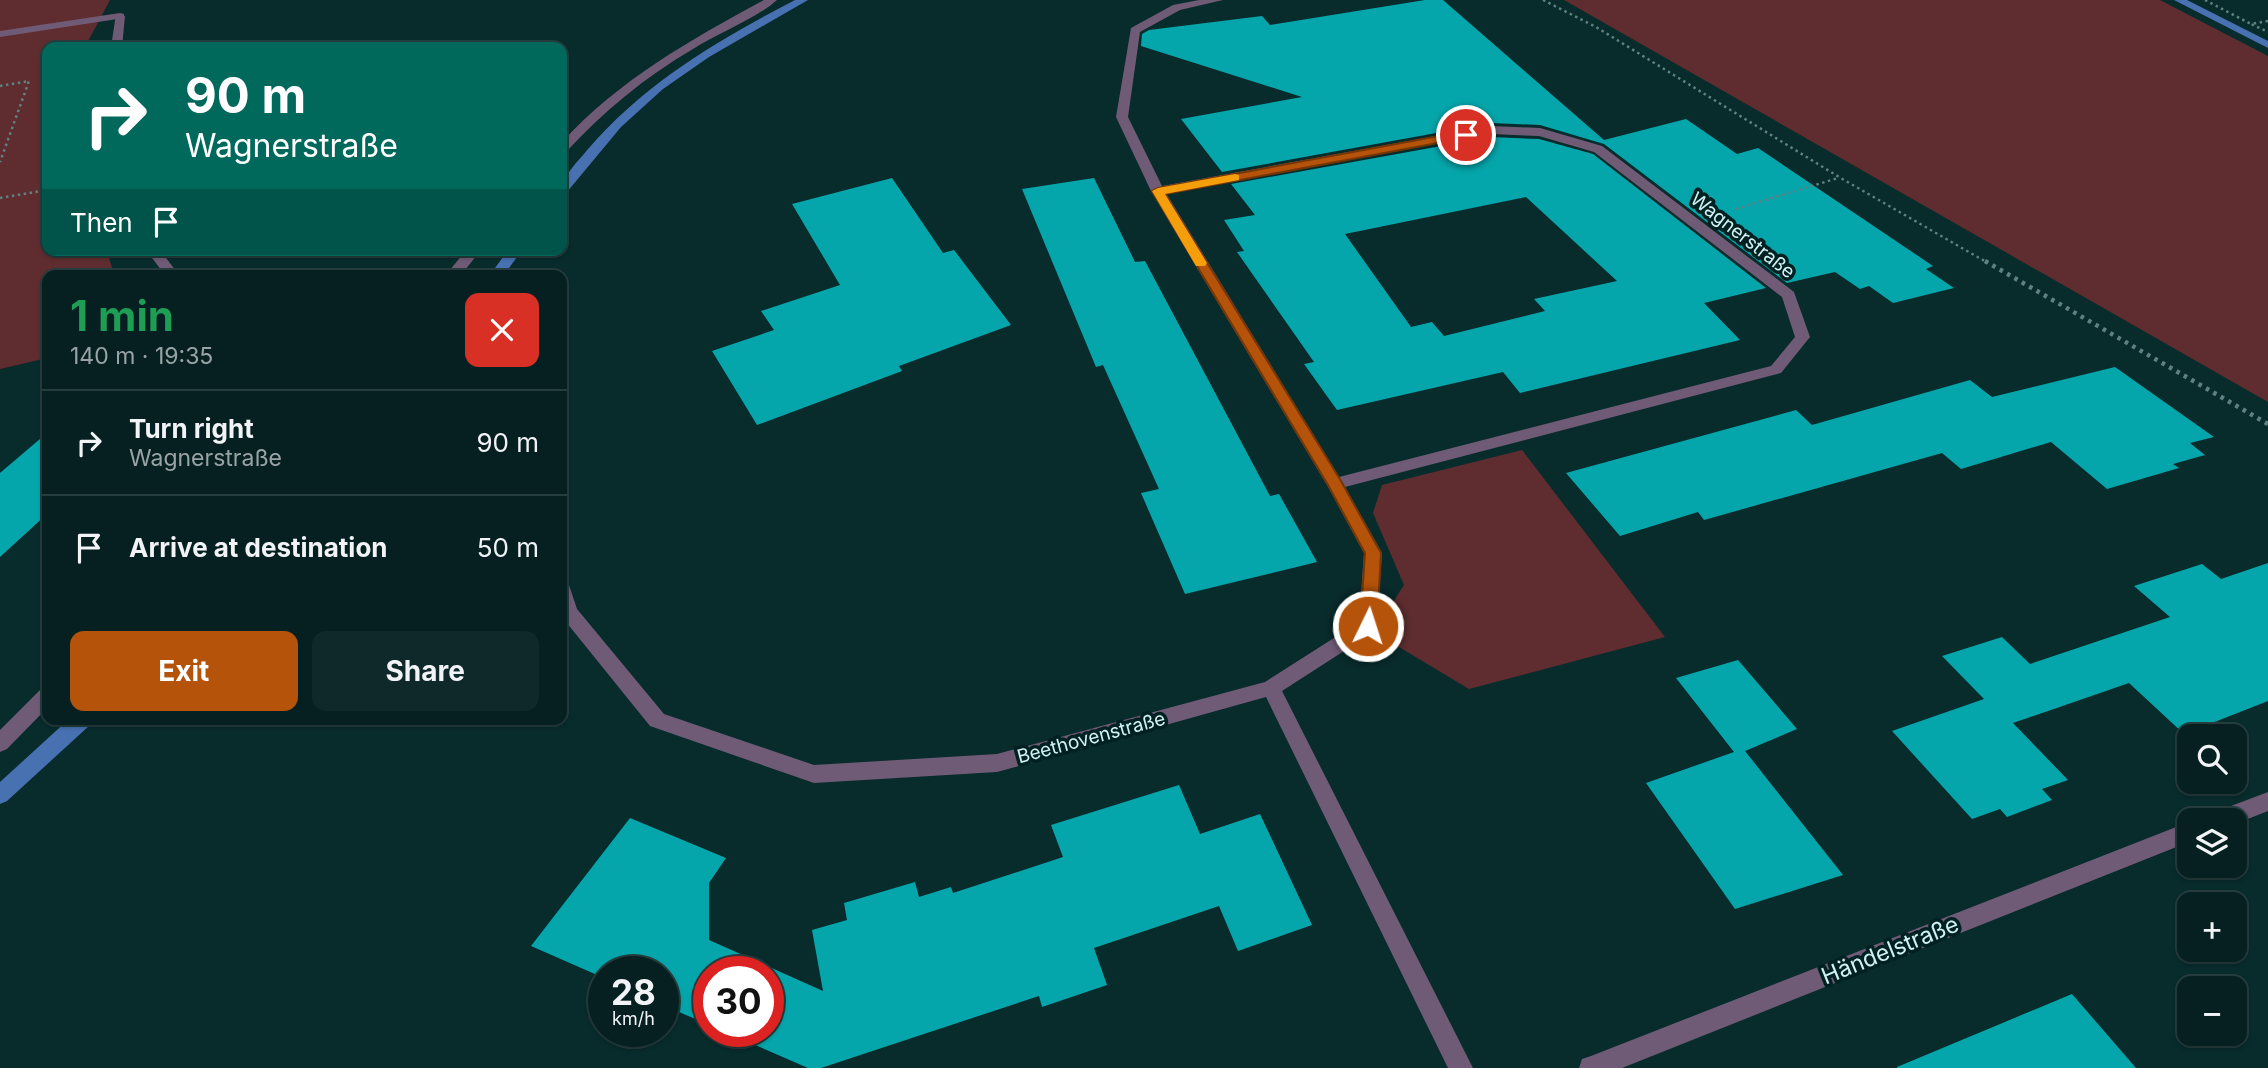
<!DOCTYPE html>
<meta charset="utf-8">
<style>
body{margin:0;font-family:Inter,sans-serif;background:#0f282a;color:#f1f3f6;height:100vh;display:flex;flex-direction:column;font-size:26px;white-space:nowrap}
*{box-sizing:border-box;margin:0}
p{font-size:23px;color:#98a3a5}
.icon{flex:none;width:38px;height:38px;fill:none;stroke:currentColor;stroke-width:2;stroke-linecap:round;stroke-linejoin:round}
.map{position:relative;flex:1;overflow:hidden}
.details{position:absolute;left:42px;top:270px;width:525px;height:455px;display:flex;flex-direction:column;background:#062021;border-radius:14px;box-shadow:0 2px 5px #0004,0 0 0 2px #273e3f}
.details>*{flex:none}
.banner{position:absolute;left:42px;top:42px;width:525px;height:214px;border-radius:14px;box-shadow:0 2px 5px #0004,0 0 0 2px #273e3f;background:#00695c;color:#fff;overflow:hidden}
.tools{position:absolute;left:2177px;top:724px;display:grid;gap:14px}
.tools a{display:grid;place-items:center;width:70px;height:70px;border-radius:14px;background:#062021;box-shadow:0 2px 5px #0004,0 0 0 2px #273e3f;font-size:35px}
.speed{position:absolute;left:588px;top:956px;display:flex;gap:14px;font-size:35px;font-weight:700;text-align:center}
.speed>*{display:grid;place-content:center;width:91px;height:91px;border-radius:50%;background:#062021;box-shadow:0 2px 5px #0004,0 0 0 2px #273e3f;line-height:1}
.speed small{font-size:18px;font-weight:400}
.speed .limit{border:10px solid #d22;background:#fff;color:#111}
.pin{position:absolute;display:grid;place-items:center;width:60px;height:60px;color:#fff;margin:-30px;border:4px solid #fff;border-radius:50%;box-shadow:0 2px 7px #0007}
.me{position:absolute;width:77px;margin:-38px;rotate:4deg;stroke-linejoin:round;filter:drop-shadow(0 0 5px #0008)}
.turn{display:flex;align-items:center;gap:24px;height:147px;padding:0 28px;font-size:32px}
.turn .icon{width:91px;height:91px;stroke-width:2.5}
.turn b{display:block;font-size:49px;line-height:60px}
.then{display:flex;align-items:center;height:66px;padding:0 28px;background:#0003;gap:14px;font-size:26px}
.round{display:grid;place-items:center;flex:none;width:74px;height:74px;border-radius:14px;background:#0f282a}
.overview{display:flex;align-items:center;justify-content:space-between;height:119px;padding:0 28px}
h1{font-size:42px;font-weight:700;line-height:52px;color:#1e9e55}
.button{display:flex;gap:14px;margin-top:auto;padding:14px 28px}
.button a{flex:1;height:80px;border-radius:14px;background:#b45309;color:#fff;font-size:28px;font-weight:700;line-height:80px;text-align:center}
.button a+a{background:#0f282a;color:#f1f3f6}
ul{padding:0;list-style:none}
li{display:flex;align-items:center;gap:21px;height:105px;padding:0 28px;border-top:2px solid #273e3f}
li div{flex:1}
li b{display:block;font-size:26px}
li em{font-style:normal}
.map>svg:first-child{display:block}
</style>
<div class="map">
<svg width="2268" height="1068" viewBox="0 0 2268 1068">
<rect width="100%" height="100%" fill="#082b2c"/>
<path fill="#5f2d2f" d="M0 0H110L85 47H47V250H107L114 275H47V358L0 369Z
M1564 0H2160L2268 56V402Z
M1522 450 1665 637 1469 689 1374 632 1404 585 1373 513 1382 485Z"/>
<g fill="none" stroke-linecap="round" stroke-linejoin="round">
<path fill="#4771b1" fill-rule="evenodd" d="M795 0H808L709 57 663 89 621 127 567 192 562 193C562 175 577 163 588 149 646 82 718 40 795 0Z
M2174 0H2187L2268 41V48Z
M508 250H522L504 275H490Z
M69 719H93L90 725 7 801 0 804V782Z"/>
</g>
<path fill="#05a6ab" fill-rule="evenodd" d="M1425 0H1443L1604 140 1686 119 1737 154 1758 148 1933 266 1926 269 1954 288 1893 303 1869 286 1860 289 1835 272 1787 283 1604 144 1540 125 1491 123 1222 172 1181 119 1302 97 1141 46 1142 34 1149 30 1262 16 1270 25Z
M1491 137 1539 139 1593 154 1766 288 1704 303 1740 340 1520 393 1503 372 1337 410 1304 364 1314 362 1237 252 1244 251 1224 220 1255 215 1231 184ZM1526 197 1617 281 1534 299 1545 311 1444 336 1432 322 1411 327 1345 234Z
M892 178 943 253 954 250 1011 325 899 366 902 371 757 425 712 351 774 330 761 311 840 285 792 204Z
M1094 178 1135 262 1145 261 1270 496 1279 494 1317 562 1185 594 1141 493 1159 489 1103 365 1096 367 1022 189Z
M2115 367 2214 437 2190 443 2205 455 2173 464 2179 468 2107 489 2051 442 1961 469 1942 453 1704 520 1698 512 1620 536 1566 473 1796 410 1812 425 1970 380 1992 397Z
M47 433V514L0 557V473Z
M2268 563V701L2184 734 2129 683 2013 723 2068 780 2042 789 2052 800 2007 817 2000 809 1972 819 1892 731 1984 699 1942 656 2002 637 2030 664 2170 617 2134 586 2202 564 2221 579Z
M1738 660 1797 729 1745 751 1843 875 1735 909 1646 783 1734 752 1676 678Z
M1179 785 1200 834 1260 814 1312 925 1238 951 1219 906 1094 948 1107 985 1042 1007 1039 996 821 1068H808L723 1031H768V971H709V1025L663 1005V971H604V978L531 946 630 818 726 858 709 883V940L823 991 812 930 847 920 844 903 915 882 919 897 951 887 953 893 1063 857 1051 825Z
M2072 994 2136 1068H1897V1067Z"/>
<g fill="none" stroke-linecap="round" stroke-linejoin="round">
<path stroke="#608182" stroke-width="2.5" stroke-dasharray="2.5 3.5" stroke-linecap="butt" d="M1543 0 1596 27 1839 177 1988 263
M2205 0 2251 24
M2268 21 2251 24 2268 32
M0 86 29 81 0 162
M0 198 47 190
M1736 209 1838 178"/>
<path stroke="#608182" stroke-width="4.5" stroke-dasharray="3.5 5" stroke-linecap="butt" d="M1985 261 2268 424"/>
<path fill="#705b76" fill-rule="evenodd" d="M120 13 124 14V18L0 37V31Z"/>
<path fill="#705b76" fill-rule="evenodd" d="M764 0H777C757 18 717 34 693 49 645 77 604 111 566 152L562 153V142C619 80 690 40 764 0Z
M1199 0H1223L1180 10 1140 32 1128 117 1162 186 1491 126 1540 128 1602 146 1794 292 1810 337 1781 373 1345 487 1382 553 1377 626 1375 631 1282 691 1473 1068H1448L1266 697 997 772 814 783 650 726 562 617V580L568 582 577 609 664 714 814 765 997 754 1265 682 1359 622 1364 553 1327 485 1151 191 1116 117 1131 28 1173 5ZM1491 134 1539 136 1594 152 1782 297 1795 337 1771 366 1339 477 1166 193Z
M116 14 125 16 122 47H111Z
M146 250H160L179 275H165Z
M466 250H481L461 275H446Z
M47 688V708L7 749 0 752V730L40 690Z
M2268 792V811L2235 824V821H2207L2210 814Z
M2189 822V842L1622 1068H1579L1582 1059 1591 1056Z"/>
</g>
<path fill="#b45309" stroke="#753606" stroke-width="2" d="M1466 131 1470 132V137L1165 194 1341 481 1381 553 1377 626 1374 631H1362L1360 626 1365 553 1328 485 1152 191 1158 188Z"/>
<path fill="#f59e0b" d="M1235 174 1239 175V180L1165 194 1207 263 1205 266H1196L1152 191 1158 188Z"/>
<g text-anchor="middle" stroke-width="7" stroke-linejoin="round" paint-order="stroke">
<g font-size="19" fill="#d2f1f2" stroke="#002122">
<text transform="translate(1743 235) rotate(38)" y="7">Wagnerstraße</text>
<text transform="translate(1091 737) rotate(-15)" y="7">Beethovenstraße</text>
</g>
<g font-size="23" fill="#d2f1f2" stroke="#002122">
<text transform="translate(1890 950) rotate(-22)" y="8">Händelstraße</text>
</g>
</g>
</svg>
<div class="tools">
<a><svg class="icon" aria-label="search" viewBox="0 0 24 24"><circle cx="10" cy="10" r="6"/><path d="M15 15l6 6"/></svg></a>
<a><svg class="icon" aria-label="layers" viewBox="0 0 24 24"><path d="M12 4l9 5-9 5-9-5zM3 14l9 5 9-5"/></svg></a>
<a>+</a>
<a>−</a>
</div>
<div class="speed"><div>28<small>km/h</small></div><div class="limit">30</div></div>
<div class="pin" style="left:1466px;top:135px;background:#d93025"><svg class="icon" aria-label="arrive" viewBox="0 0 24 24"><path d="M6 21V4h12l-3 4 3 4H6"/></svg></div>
<svg class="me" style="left:1368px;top:626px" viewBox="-20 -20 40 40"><circle r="17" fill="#b45309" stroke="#fff" stroke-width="3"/><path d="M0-11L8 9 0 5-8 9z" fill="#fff"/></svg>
<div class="banner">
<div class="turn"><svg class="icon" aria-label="right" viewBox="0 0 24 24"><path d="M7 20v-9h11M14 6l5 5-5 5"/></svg><div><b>90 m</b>Wagnerstraße</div></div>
<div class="then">Then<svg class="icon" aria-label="arrive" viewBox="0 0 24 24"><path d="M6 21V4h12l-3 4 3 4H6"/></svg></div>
</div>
<section class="details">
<div class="overview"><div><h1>1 min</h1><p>140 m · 19:35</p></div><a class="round" style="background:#d93025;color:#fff"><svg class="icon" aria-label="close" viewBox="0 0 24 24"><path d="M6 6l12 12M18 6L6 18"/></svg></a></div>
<ul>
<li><svg class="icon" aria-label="right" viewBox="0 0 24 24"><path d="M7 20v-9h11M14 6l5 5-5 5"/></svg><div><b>Turn right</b><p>Wagnerstraße</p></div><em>90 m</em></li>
<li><svg class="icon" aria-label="arrive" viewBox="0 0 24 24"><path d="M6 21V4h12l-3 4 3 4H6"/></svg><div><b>Arrive at destination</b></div><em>50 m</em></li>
</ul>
<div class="button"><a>Exit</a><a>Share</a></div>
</section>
</div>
